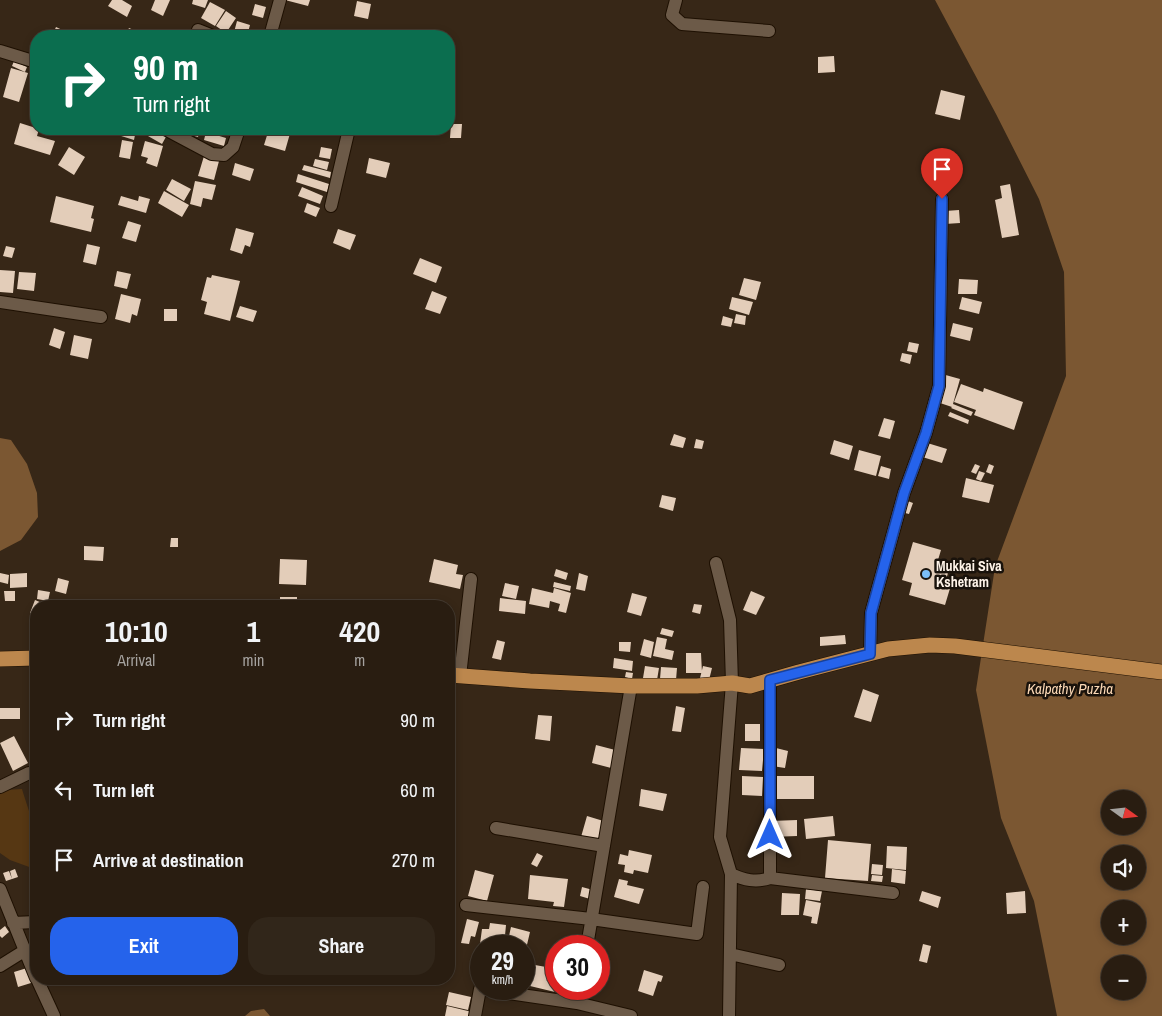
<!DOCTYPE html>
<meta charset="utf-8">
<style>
body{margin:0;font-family:"Archivo Narrow",sans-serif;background:#31261a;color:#f1f3f6;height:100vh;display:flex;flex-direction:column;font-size:19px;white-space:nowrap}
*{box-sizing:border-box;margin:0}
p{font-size:16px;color:#a5a29f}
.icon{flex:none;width:28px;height:28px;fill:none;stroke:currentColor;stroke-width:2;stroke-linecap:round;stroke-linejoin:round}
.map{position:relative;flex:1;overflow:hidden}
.sheet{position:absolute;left:30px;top:600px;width:425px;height:385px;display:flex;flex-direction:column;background:#291d11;border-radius:20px;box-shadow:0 2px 8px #0003,0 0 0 1px #453b31}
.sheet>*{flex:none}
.hud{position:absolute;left:30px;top:30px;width:425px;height:105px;border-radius:20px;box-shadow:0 2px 8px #0003,0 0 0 1px #453b31;background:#0b6e4f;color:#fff;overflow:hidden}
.needle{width:32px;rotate:105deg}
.fabs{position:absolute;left:1101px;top:790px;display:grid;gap:10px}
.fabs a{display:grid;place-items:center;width:45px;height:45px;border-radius:50%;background:#291d11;box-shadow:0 2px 8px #0003,0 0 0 1px #453b31;font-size:25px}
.speed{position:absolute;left:470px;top:935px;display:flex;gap:10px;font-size:25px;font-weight:700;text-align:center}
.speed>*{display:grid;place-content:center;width:65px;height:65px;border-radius:50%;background:#291d11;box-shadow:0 2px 8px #0003,0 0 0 1px #453b31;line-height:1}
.speed small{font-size:12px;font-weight:400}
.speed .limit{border:8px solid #d22;background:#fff;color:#111}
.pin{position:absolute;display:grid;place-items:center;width:42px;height:42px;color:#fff;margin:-51px -21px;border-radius:50% 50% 50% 0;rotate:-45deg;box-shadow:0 0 5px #0007}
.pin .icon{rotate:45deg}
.me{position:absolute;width:55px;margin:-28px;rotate:0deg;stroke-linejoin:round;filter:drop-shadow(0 0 4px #0008)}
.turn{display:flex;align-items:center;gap:18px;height:105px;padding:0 20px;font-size:22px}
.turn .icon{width:65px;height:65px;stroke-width:2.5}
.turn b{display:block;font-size:35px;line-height:42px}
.eta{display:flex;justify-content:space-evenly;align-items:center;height:85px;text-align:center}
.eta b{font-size:30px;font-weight:800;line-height:35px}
.action{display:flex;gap:10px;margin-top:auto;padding:10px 20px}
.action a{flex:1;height:58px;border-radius:20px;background:#2563eb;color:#fff;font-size:20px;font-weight:800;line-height:58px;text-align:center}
.action a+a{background:#31261a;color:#f1f3f6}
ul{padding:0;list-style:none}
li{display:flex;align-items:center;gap:15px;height:70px;padding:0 20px}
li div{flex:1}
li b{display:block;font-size:19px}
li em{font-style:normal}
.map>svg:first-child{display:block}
</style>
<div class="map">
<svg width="1162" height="1016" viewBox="0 0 1162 1016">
<rect width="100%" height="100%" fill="#372717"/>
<path fill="#563713" d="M22 789C29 814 44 844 32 868L10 860 0 853V793L5 790Z"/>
<path fill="#7b5732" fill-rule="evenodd" d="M935 0H1162V1016H1057L1034 901 1001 818 976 690 995 567 1066 376 1064 272 1039 199 996 114ZM1110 799H1138V826H1110ZM1110 854H1138V881H1110ZM1110 909H1138V936H1110ZM1110 964H1138V991H1110Z
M0 438 11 440 27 464 37 493 38 517 21 540 0 551Z
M264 1009 270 1016H245L251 1011Z"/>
<path fill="#e3cdb9" d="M112 0H122L132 6 127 17 108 6Z
M155 0H170L163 16 151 10Z
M193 0H208L205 8 192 4Z
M285 0H310L308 6Z
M357 1 371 4 368 19 354 16Z
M210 2 225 10 215 26 201 18Z
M255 4 266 7 263 18 252 15Z
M226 11 236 18 226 33 216 26Z
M237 21 250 25 247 36H233Z
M56 27 75 36H52Z
M129 28 143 34 142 36H125Z
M834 56 835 72 818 73V57Z
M14 61 27 67 25 72 12 66Z
M11 68 28 73 19 102 3 97Z
M941 90 965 96 960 120 935 114Z
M20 123 39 129 37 136 55 141 50 155 14 144Z
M451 124H462L461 138H450Z
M78 129H96L91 136Z
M152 129H156L167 135 162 144 148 136Z
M181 129H200L198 137 180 132Z
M212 129H227L224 136 211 131Z
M269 129 291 130 285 151 264 145Z
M120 131 135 135 134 140 118 135Z
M206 132 226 138 224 146 204 140Z
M122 140 133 142 130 159 119 157Z
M145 141 163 146 157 167 146 163 148 158 141 156Z
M69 147 85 157 74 175 58 165Z
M321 147 332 149 330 159 319 157Z
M204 156 219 161 214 180 198 176Z
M369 158 390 163 386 178 366 173Z
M315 159 329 162 327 170 313 166Z
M235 163 254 169 250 181 232 175Z
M304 165 331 172 330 178 302 170Z
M298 174 329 184 327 192 296 182Z
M172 179 191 189 184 201 166 190Z
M195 181 216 185 212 200 203 198 201 207 190 204Z
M1010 184 1019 235 1002 238 995 200 1002 198 1000 186Z
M302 187 323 196 320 204 298 196Z
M164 191 189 205 182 217 158 203Z
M56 196 94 206 91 218 94 219 91 232 50 222Z
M121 196 138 201 139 196 150 199 146 213 118 205Z
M307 203 320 208 316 217 304 212Z
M959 210 960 223 945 224V211Z
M128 221 141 225 136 242 122 238Z
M236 228 254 233 250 247 245 245 242 254 230 250Z
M338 229 356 235 350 250 333 243Z
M87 244 100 247 96 265 83 262Z
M6 246 15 248 12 258 3 256Z
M420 258 442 267 436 283 413 274Z
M0 270 15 271 13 293 0 292Z
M117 271 131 274 127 289 114 286Z
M19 272 36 273 34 291 17 289Z
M212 275 240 281 230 321 204 314 207 302 201 300 207 277 211 278Z
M744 278 761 282 756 300 739 295Z
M959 279 978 280 977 294H958Z
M432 291 447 297 440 314 425 309Z
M121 294 141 299 137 316 132 314 130 323 115 319Z
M732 297 753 302 749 315 729 309Z
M962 297 982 302 979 314 959 309Z
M240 306 257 311 253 322 236 317Z
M164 309H177V321H164Z
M736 314 746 316 745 325 734 323Z
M723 316 733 319 731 327 721 325Z
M953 323 973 328 970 341 950 336Z
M54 328 65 332 60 349 49 345Z
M74 335 92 339 88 359 70 355Z
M909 342 919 344 917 353 907 351Z
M902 353 912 355 910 364 900 361Z
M942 374 960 379 953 404 973 412 971 416 951 408 952 407 934 401Z
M961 384 983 392 984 388 1023 402 1014 430 974 415 976 410 954 402Z
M950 412 969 420 968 424 948 416Z
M884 418 895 421 890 439 878 436Z
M674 434 686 438 683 448 670 445Z
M696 439 704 441 702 449 694 448Z
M834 440 853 446 849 460 830 454Z
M924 442 947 449 942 463 919 456Z
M859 450 881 456 876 476 854 470Z
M975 464 980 466 976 474 971 472Z
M989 464 994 466 991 474 986 472Z
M881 466 891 469 889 479 878 476Z
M979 471 985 473 981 481 976 479Z
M966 478 994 485 989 503 962 497Z
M662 495 676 498 673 511 659 507Z
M905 500 913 503 909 514 901 512Z
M171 538H178V547H170Z
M913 542 941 550 935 570 948 573 945 583 951 585 945 605 909 595 912 583 902 580Z
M84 546 104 547 103 561 84 560Z
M280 559 307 560 306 585 279 584Z
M434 559 458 565 456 574 463 575 460 589 429 582Z
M556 569 568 573 566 580 554 576Z
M0 573 9 575 8 584 0 582Z
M27 573V587L10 588V574Z
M579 573 588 576 585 591 576 589Z
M58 578 69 581 66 594 55 591Z
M554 582 571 586 570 591 553 587Z
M505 583 519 586 516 599 502 596Z
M532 588 553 593 554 588 571 593 566 613 558 611 560 604 550 601 549 608 529 604Z
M38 590 50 592 48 601 37 599Z
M4 591H15V601H5Z
M751 591 765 597 756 615 743 610Z
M632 593 647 597 641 616 627 612Z
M280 597H297V606H280Z
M500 598 526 601 525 614 499 611Z
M35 600 47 605V606H36V616L30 613Z
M694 604 702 605 700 614 692 612Z
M35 618H36V634H32Z
M662 628 674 631 672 637 660 634Z
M845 635 846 644 820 646V637Z
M657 637 667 639 665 649 674 651 672 660 653 656Z
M644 639 654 642 651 658 640 655Z
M497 640 505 642 501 660 492 658Z
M619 642H631L630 652 619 651Z
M686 653H701L702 673H686Z
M614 658 633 661 632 671 613 668Z
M645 666 659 668 657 680 643 678Z
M703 666 712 668 709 680 700 678Z
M661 667 677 668 676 680 660 679Z
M626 672 633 673 632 679 625 677Z
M863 689 879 695 871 722 854 717Z
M676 706 685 708 681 732 672 731Z
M0 708H20V719H0Z
M538 715 552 716 550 741 535 739Z
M745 724H760V741H745Z
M14 736 28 763 13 771 0 743Z
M596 745 619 751 615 769 592 763Z
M741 748 764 749 762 771 739 770Z
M776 748 788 751 785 768 772 766Z
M742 776 763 777 762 796 742 795Z
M775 776H814V799H775Z
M641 789 667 794 663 811 639 806Z
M587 816 610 823 604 843 581 837Z
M833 816 835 836 806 839 804 819Z
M797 820V836L771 837V821Z
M828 840 871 844 868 881 825 878Z
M887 846 907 847 906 870 886 868Z
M629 850 652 855 648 873 634 870 633 874 624 872 625 865 618 864 620 854 628 856Z
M537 853 543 856 537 867 531 864Z
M872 864 883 865 882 875 871 874Z
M15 869 18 877 12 879 10 871Z
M892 869 906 871 905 884 891 882Z
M475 870 494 875 487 901 468 896Z
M9 871 12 879 6 881 3 873Z
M530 875 568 879 564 907 553 906 554 902 528 899Z
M872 875 883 876 882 882 871 881Z
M619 879 628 881 627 885 644 889 639 904 614 897Z
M582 887 593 890 590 899 580 896Z
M806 889 822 891 820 901 805 899Z
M922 891 941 897 938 908 919 901Z
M1025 891 1026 913 1007 914 1006 893Z
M782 893 800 894 799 915H781Z
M806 900 821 903 817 924 811 923 812 917 803 915Z
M467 919 479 922 475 937 471 936 469 944 461 943Z
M490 923 506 925 504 946 480 944 482 929H489Z
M5 926 9 932 2 938 0 936V930Z
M511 927 530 932 526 949H524V946L507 945Z
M923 944 931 946 927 963 919 961Z
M548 963 556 965 555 992 530 986 535 965 546 967Z
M27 968 31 983 18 987 14 972Z
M644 970 663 976 661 982 658 981 653 996 638 991Z
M449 992 471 997 468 1010 446 1005Z
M447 1006 472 1012 471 1016H445Z"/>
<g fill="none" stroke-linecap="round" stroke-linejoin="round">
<g stroke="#1e1002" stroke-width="14">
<path id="minor" d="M676 0 672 15 682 24 769 31
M198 30 213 36
M270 36 280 0
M0 51 36 62
M165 129 212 154 224 155 233 147 239 129
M331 206 349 129
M0 302 101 317
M716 563 730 620 732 683 720 837 731 874 729 1016
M870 654 871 613 904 493 926 433 939 386 942 199
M460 676 471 579
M0 787 29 773
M496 828 604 846
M731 874C744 880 756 883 770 878L893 893
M770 878V680
M0 889 36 978
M466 905 591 919 697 934 703 887
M13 923 36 922
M587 946 631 686
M730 954 779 965
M0 966 24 951
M37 979 54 1016
M577 1003 580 989
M475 1016 480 989 577 1003 631 1016"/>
</g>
<g stroke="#1e1002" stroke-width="16">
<path id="major" d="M0 659 36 658
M449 675 530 681 631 686H697L732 683 750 686 799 672 888 649 930 645 955 646 1162 672"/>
</g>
<use href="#minor" stroke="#6c5a48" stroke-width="12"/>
<use href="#major" stroke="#bc874d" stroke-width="15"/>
</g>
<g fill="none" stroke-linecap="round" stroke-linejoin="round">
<g stroke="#184099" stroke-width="12">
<path id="route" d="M770 835V680L870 654 871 613 904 493 926 433 939 386 942 199"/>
</g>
<use href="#route" stroke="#2563eb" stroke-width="9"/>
</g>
<circle fill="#7bbef8" stroke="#19120b" stroke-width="2" cx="926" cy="574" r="5"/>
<g text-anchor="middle" stroke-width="5" stroke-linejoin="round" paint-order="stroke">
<g font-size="14" font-weight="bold" fill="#fef3e8" stroke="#19120b" text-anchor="start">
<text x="936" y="571">Mukkai Siva<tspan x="936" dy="16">Kshetram</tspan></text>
</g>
<g font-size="15" font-style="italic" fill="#fbd8b5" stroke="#19120b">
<text x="1070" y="694">Kalpathy Puzha</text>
</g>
</g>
</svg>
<div class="fabs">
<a><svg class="needle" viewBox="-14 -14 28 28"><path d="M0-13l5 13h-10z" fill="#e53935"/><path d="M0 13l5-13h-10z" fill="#a5a29f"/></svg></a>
<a><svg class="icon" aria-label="sound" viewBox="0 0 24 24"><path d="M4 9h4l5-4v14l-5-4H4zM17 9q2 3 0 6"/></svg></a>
<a>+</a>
<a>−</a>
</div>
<div class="speed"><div>29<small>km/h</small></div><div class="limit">30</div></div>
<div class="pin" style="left:942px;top:199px;background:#d93025"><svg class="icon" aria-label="arrive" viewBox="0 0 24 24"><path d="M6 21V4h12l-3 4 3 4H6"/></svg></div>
<svg class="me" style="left:770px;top:835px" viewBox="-20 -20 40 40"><path d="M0-17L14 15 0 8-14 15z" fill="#2563eb" stroke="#fff" stroke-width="4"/></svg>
<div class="hud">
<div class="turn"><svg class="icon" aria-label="right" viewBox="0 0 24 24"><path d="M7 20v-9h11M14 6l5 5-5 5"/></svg><div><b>90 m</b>Turn right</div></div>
</div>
<section class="sheet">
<div class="eta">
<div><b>10:10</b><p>Arrival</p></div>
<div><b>1</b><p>min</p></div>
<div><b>420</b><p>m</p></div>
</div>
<ul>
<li><svg class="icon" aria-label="right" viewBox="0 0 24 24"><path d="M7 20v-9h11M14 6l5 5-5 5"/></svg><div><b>Turn right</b></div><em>90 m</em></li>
<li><svg class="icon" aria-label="left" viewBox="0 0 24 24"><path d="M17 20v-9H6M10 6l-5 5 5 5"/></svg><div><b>Turn left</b></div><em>60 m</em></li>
<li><svg class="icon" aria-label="arrive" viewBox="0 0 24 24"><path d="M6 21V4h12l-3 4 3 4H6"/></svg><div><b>Arrive at destination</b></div><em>270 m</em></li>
</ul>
<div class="action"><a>Exit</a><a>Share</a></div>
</section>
</div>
